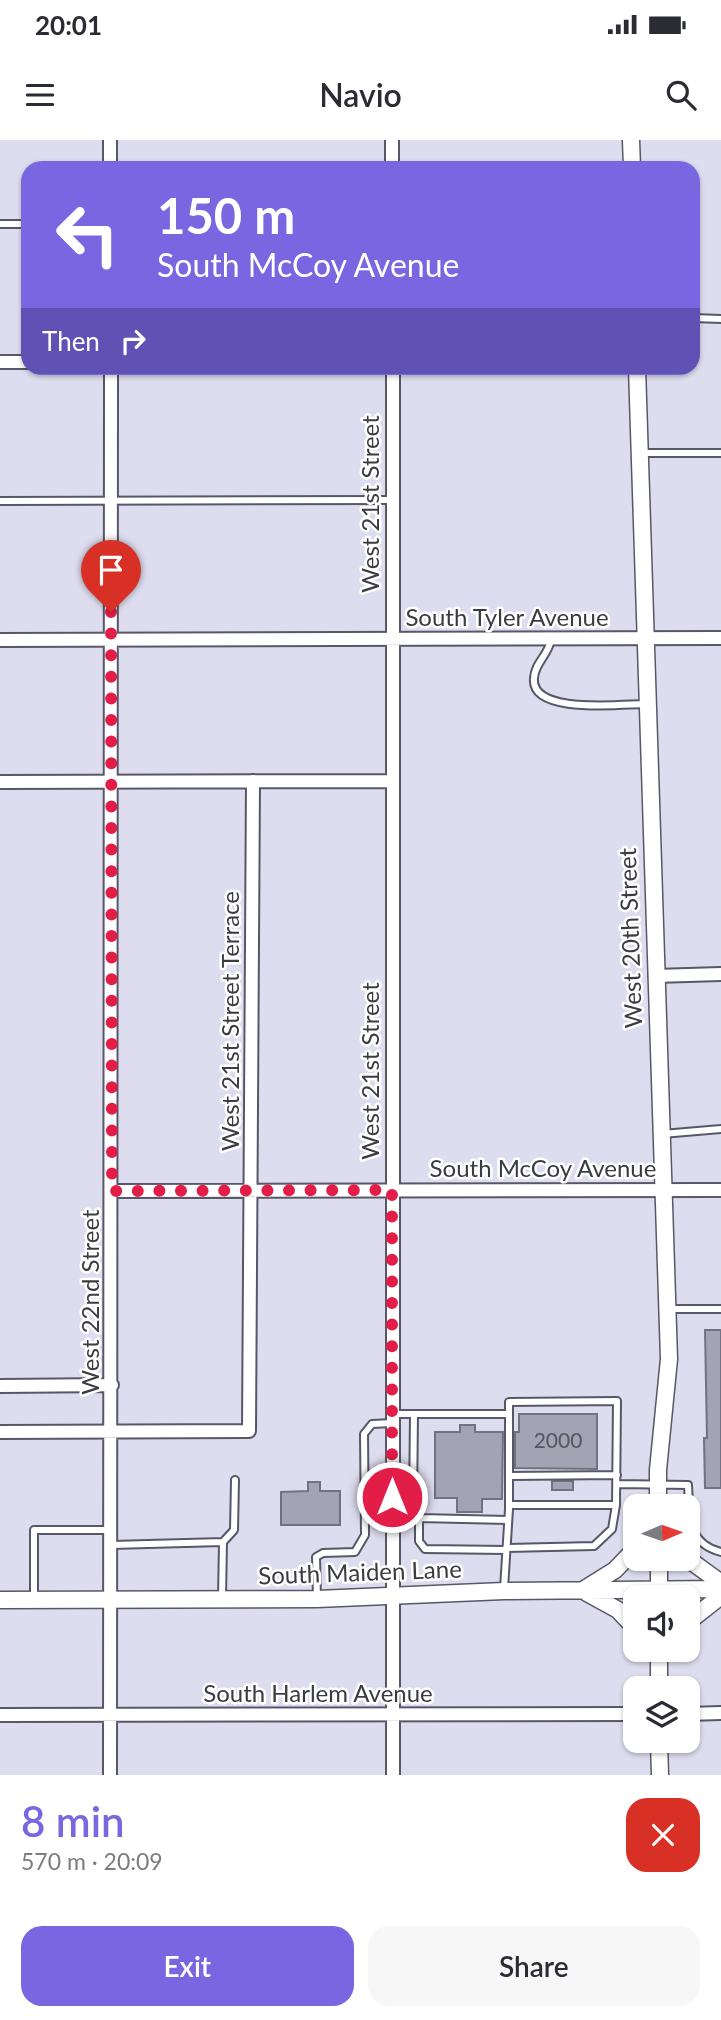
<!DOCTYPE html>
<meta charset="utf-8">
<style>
body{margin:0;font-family:Lato,sans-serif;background:#f7f7f7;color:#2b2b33;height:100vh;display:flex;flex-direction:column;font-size:26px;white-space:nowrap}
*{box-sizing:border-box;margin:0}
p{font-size:23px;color:#7c7c81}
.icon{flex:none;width:38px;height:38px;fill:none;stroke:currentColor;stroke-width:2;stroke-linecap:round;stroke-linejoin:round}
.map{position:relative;height:1635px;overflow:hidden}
.sheet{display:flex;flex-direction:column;background:#fff;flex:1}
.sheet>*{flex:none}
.top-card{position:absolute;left:21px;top:21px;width:679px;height:214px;border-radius:21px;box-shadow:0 2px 5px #0004;background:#7b66e1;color:#fff;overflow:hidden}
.needle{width:46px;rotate:88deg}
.buttons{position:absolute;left:623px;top:1354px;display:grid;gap:14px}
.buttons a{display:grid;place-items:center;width:77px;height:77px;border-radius:14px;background:#fff;box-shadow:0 2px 5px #0004;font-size:35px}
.pin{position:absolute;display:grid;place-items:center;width:60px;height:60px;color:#fff;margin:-72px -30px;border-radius:50% 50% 50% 0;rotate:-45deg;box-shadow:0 0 7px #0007}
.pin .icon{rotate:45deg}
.me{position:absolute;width:77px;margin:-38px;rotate:0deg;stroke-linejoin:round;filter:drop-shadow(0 0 5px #0008)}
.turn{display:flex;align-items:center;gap:24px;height:147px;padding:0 21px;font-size:32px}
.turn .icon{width:91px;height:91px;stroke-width:2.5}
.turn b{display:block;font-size:49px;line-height:60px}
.then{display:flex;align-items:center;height:66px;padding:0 21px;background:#0003;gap:14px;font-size:26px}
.round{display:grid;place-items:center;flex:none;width:74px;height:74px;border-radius:21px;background:#f7f7f7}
.head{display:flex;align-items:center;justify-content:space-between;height:119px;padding:0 21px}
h1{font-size:42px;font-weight:600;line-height:52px;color:#7b66e1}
.cta{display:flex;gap:14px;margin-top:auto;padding:14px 21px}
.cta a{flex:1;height:80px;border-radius:21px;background:#7b66e1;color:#fff;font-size:28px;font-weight:600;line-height:80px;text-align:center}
.cta a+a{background:#f7f7f7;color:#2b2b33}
.status{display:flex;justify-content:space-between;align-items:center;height:49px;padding:0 35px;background:#fff;direction:ltr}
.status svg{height:19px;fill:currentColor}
header{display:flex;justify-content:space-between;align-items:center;height:91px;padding:0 21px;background:#fff;font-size:32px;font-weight:600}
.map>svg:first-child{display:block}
</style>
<div class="status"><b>20:01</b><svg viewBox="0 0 49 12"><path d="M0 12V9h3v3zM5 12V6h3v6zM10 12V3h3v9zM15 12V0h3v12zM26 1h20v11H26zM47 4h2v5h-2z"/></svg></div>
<header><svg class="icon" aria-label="menu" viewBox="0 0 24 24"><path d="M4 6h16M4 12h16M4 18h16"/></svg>Navio<svg class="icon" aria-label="search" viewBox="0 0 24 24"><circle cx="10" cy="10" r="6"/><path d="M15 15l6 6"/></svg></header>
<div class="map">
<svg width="721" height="1635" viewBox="0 0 721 1635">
<rect width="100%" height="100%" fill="#deddef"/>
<path fill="#a4a3b4" stroke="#727181" stroke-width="2" d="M705 1190H721V1348H705L704 1298H707Z
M519 1274H597V1329L515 1328V1292H519Z
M460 1285H475V1292H503L502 1359H482V1372H457V1358H435V1292H460Z
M552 1341H573V1350H552Z
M308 1342H320V1351H340V1385H281V1352L308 1351Z"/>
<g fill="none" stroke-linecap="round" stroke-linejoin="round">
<g stroke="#585767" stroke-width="10">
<path id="service" d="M0 84H28
M693 178 721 179
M641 313H721
M0 361 392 360
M551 499C549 515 535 522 534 538 530 575 622 564 646 564
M662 994 721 989
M667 1169H721
M392 1274H509
M414 1274 413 1366 419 1378 508 1380
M509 1336 617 1335
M617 1344 688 1345C690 1375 686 1403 721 1412
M419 1378V1401L425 1409 506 1410
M223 1402 234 1390 235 1340
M111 1405 223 1402 222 1457
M506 1408 594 1406 612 1389 616 1365
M504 1449 509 1369V1262L617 1261 616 1365H509
M34 1458V1390H111
M317 1459 316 1417 323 1413 355 1412 365 1395 364 1294 372 1284 392 1283"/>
</g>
<g stroke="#585767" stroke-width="16">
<path id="minor" d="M110 0V28
M392 0V28
M0 222H28
M0 500 721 498
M0 642 393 641
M655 836 721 834
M112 1051 721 1050
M0 1246 112 1245
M0 1292 249 1291 253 641
M688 1574 721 1573
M0 1575 635 1574
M110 1635 111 228
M393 1635V228"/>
</g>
<g stroke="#585767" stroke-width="19">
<path id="secondary" d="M631 0 632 28
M637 228 669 1219 658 1330V1367
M659 1419V1458
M688 1419 721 1443
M583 1450 615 1430 635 1409
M587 1453 618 1470 635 1488
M0 1460 317 1459 504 1451 721 1449
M688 1482 721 1456
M659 1549V1510
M659 1601 660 1635"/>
</g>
<use href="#service" stroke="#fff" stroke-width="6"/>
<use href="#minor" stroke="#fff" stroke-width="12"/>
<use href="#secondary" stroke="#fff" stroke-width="16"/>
</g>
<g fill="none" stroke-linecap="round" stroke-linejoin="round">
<path stroke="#e11d48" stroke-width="12" stroke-dasharray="0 21.6" d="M111 472 112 1051 392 1050V1357"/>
</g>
<g text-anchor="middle" stroke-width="5" stroke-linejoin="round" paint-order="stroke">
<g font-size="21" fill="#55555e">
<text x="558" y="1308">2000</text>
</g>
<g font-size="24" fill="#3b3b42" stroke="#fff">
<text transform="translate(371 364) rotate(-90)" y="8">West 21st Street</text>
<text x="507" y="486">South Tyler Avenue</text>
<text transform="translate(631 798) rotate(-92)" y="8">West 20th Street</text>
<text transform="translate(231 881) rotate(-90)" y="8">West 21st Street Terrace</text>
<text transform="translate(371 931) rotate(-90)" y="8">West 21st Street</text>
<text x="543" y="1037">South McCoy Avenue</text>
<text transform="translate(91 1162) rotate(-90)" y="8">West 22nd Street</text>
<text transform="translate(360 1433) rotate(-2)" y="8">South Maiden Lane</text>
<text x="318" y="1562">South Harlem Avenue</text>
</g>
</g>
</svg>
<div class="buttons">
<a><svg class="needle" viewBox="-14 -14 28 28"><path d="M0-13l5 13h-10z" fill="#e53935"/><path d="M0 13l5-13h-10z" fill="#7c7c81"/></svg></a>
<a><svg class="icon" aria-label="sound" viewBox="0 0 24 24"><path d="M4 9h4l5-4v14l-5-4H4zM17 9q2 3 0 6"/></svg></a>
<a><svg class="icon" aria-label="layers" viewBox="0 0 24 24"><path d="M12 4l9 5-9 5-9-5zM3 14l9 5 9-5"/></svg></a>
</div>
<div class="pin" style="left:111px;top:472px;background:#d93025"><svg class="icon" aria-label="arrive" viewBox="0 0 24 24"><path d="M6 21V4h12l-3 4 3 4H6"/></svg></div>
<svg class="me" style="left:392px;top:1357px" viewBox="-20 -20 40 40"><circle r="17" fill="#e11d48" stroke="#fff" stroke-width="3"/><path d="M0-11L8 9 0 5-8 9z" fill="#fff"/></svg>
<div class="top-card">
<div class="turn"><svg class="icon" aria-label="left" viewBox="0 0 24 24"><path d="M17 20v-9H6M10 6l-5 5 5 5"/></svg><div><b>150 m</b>South McCoy Avenue</div></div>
<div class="then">Then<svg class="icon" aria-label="right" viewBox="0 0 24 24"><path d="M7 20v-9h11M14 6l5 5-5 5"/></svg></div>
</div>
</div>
<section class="sheet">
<div class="head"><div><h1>8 min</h1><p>570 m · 20:09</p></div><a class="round" style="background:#d93025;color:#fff"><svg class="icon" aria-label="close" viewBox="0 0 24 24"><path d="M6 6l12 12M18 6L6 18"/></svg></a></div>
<div class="cta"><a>Exit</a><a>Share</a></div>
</section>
